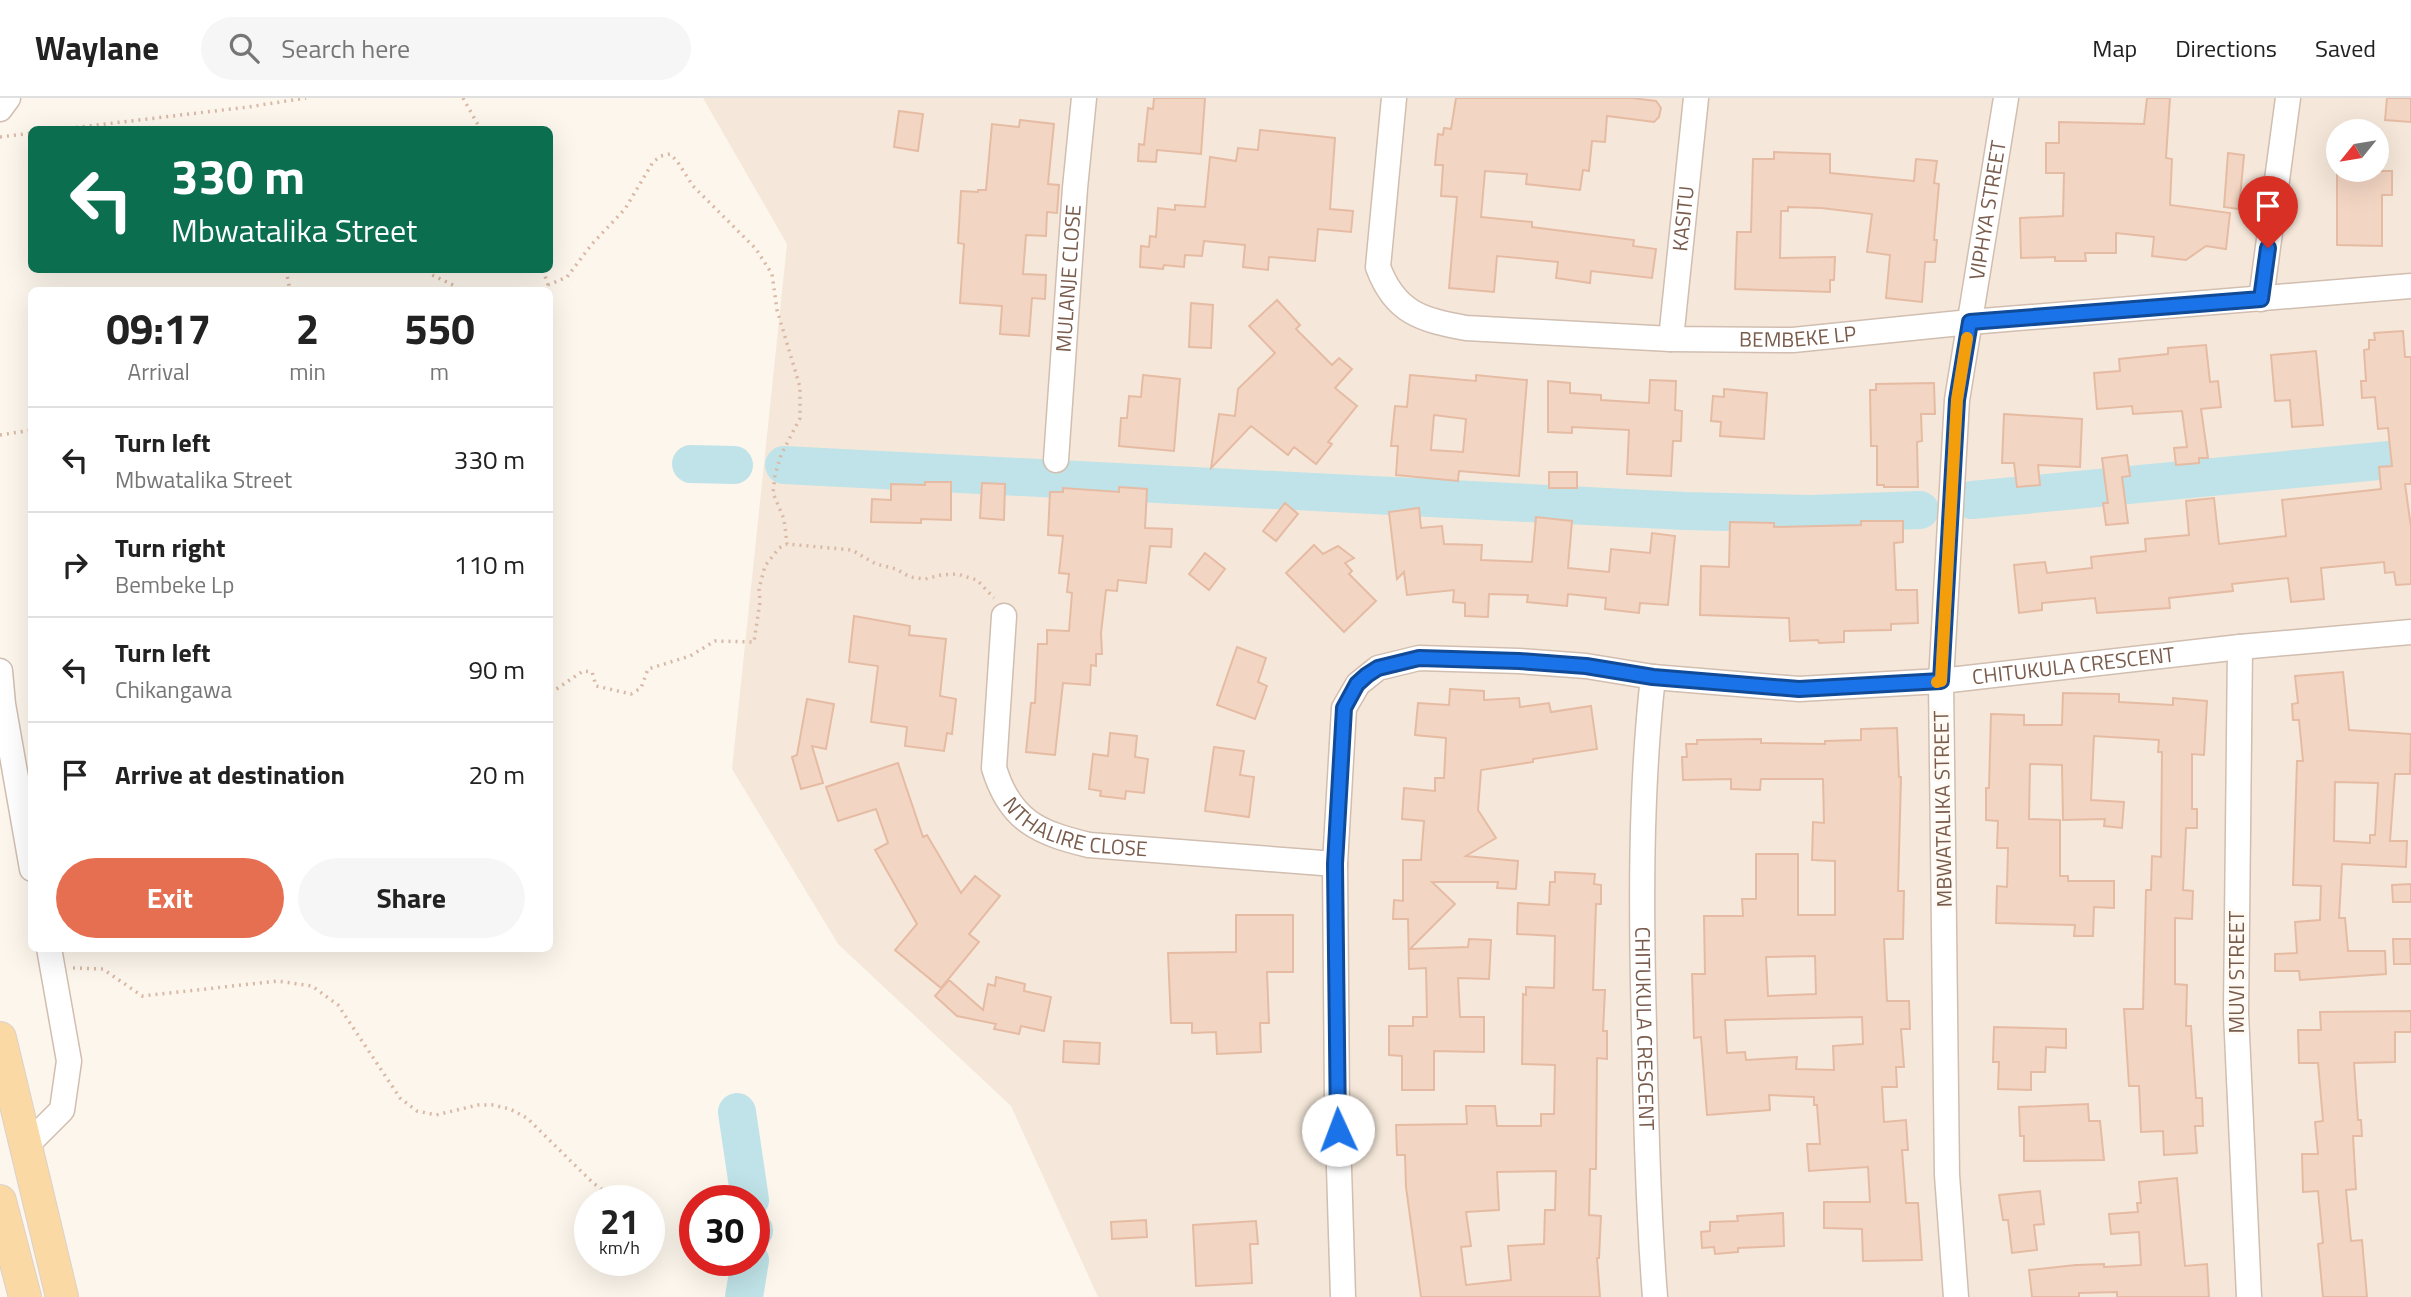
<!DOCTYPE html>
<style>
body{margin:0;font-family:"Titillium Web",sans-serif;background:#f6f6f6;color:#222;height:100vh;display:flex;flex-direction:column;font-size:26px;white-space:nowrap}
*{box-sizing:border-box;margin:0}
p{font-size:23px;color:#767676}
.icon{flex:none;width:38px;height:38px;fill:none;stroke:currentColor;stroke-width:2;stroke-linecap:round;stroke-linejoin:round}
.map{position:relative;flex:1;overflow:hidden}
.details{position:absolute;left:28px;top:189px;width:525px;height:665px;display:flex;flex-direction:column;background:#fff;border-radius:10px;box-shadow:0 7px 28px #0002}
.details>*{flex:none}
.hud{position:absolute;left:28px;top:28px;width:525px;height:147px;border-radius:10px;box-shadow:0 7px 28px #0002;background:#0b6e4f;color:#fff;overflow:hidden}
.needle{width:46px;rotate:240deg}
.fabs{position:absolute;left:2326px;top:21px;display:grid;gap:14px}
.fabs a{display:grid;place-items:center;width:63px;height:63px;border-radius:50%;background:#fff;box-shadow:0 7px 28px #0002;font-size:35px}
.speed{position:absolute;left:574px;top:1087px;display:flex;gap:14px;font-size:35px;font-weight:700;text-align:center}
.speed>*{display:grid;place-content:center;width:91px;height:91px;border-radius:50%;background:#fff;box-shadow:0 7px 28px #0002;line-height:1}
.speed small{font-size:18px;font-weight:400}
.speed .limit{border:10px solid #d22;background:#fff;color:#111}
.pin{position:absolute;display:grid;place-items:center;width:60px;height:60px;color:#fff;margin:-72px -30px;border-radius:50% 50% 50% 0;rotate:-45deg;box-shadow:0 0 7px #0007}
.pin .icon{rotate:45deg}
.me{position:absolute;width:77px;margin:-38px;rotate:358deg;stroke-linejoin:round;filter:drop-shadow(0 0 5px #0008)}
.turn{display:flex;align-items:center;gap:24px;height:147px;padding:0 28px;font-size:32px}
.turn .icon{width:91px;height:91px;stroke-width:2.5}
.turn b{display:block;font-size:49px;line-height:60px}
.eta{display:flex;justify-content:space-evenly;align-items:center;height:119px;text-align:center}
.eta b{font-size:42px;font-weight:700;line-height:49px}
.action{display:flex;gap:14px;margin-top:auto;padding:14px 28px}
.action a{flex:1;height:80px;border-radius:42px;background:#e76f51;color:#fff;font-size:28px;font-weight:700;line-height:80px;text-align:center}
.action a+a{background:#f6f6f6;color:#222}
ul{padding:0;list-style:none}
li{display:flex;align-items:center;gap:21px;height:105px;padding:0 28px;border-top:2px solid #e0e0e0}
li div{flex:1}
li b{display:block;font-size:26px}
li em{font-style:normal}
header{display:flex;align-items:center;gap:42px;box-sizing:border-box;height:98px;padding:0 35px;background:#fff;border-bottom:2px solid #e0e0e0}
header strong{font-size:33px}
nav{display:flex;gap:38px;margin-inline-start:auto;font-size:24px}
.search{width:490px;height:63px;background:#f6f6f6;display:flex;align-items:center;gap:18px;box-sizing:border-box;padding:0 24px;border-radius:38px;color:#767676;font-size:26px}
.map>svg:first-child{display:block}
</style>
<header>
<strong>Waylane</strong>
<div class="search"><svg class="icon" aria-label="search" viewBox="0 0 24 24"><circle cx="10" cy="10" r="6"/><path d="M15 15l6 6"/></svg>Search here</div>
<nav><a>Map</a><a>Directions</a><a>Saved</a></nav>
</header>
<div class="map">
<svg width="2411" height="1199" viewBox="0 0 2411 1199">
<rect width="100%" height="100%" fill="#fdf6ec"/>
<path fill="#f5e8da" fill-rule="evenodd" d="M703 0H2411V1199H1098L1011 1008 838 846 732 671 787 146ZM2338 33H2376V72H2338Z"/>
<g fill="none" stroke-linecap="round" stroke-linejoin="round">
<path stroke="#bfe3e8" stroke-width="38" d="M691 366 734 367
M784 367 1685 413 1810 416 1920 412
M1972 402 2411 360
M737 1014 750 1102
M754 1132V1133
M744 1199 750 1162"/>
</g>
<path fill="#f3d5c3" stroke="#e6bba3" stroke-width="2" fill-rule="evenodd" d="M1154 0H1205L1201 56 1157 52 1156 64 1138 63 1139 46 1144 47 1148 10 1153 11Z
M1456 0H1632L1656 3 1661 10 1659 19 1654 24 1607 18 1605 44 1592 43 1589 73 1583 72 1580 92 1526 86 1527 76 1485 73 1481 119 1532 124V129L1634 142 1633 148 1656 151 1652 180 1591 173 1590 185 1556 180 1558 164 1497 158 1494 194 1449 190 1457 99 1441 98 1443 67H1435L1438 36 1443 37 1444 30 1451 31Z
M2147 0H2170L2166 60 2172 61 2170 107 2230 115 2226 151 2206 148 2186 162 2152 158 2154 139 2116 135V155H2085L2086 163H2055V159L2021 160 2020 120 2063 118 2064 75H2046V45H2059V24L2144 26Z
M2387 0H2411V24L2385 22Z
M899 13 923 16 918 53 894 49Z
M1020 22 1054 26 1048 86 1059 87 1057 115 1047 114 1046 138 1026 137 1023 176 1046 177 1045 201 1032 200 1029 238 1000 236 1002 208 960 205 964 146 958 145 961 93 978 94V92H986L992 26 1019 29Z
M1260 32 1335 40 1330 111 1353 113 1351 134 1318 131 1315 163 1269 159 1268 172 1243 169 1245 147 1204 143 1202 158 1185 157 1184 169 1164 167 1163 171 1140 169 1141 148 1149 149 1150 138 1156 139 1158 110 1175 112V107L1205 109 1210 59 1236 63 1238 50 1258 52Z
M1774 54 1830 56V75L1914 83 1916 61 1937 63 1934 85 1939 86 1934 142H1937L1935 164H1925L1922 204 1886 200 1890 157 1867 154 1872 116 1821 110 1788 109V113H1781L1780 160 1835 159 1834 182H1830V194L1735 191 1737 134H1751L1753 61H1774Z
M2228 55 2244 57 2239 111 2224 109Z
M2337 73H2392V97H2382V148L2337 147Z
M1277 202 1300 227 1296 231 1332 267 1339 260 1352 271 1335 290 1357 308 1328 344 1332 346 1316 366 1294 349 1288 357 1251 328 1211 370 1219 316 1235 318 1238 291 1275 255 1249 228Z
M1191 205 1213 207 1211 250 1189 249Z
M2403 233 2405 259H2411V386H2405L2411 429V486L2396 487 2394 474 2385 475 2384 464 2321 470 2324 501 2291 504 2288 480 2232 486 2233 493 2169 500 2170 510 2097 515 2095 500 2042 505V512L2019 515 2014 467 2045 464 2047 475 2092 470 2091 459 2146 453 2145 441 2189 437 2186 403 2214 400 2219 446 2286 438 2282 402 2381 391 2379 369 2392 368 2388 330 2378 331 2375 299 2362 300 2361 283H2366L2364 252 2369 251V242H2375L2374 235Z
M2206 247 2210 284 2218 283 2221 309 2201 311 2208 360H2199V365L2176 367 2174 350 2187 349 2182 313 2133 316 2132 308 2097 311 2094 275 2120 273 2119 261 2168 256V250Z
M2316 253 2323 327 2292 329 2290 302 2275 303 2271 257Z
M1143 277 1180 281 1174 353 1119 348 1121 320H1127L1129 298 1141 299Z
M1410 277 1476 283V277L1527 282 1519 378 1459 373 1458 383 1396 377 1398 348H1391L1395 308 1407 309ZM1434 317 1466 321 1463 354 1431 352Z
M1650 282 1676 283 1675 312 1682 313 1681 343H1673L1671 378 1627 376 1629 332 1572 329V335L1548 334V283L1570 285V295L1601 297V302L1649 305Z
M1934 285 1935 316H1921L1922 343 1917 344 1918 389H1884V387H1877V348H1871L1870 292H1876V286Z
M1724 291 1767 295 1764 341 1720 338 1721 324 1711 323 1713 298 1724 299Z
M2004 316 2082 321 2080 369 2038 367 2040 387 2017 389 2014 365H2002Z
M2127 357 2130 378 2122 379 2128 425 2106 427 2103 405H2108L2102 360Z
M1549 374H1577V390H1549Z
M925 384H951V422L921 421V425L871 424 872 401 891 402V386L925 387Z
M982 385 1005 386 1004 422 980 420Z
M1119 389 1147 391 1145 430 1172 431 1171 449 1150 448 1146 485 1118 482 1117 493 1106 492 1101 535 1102 556H1096V568L1091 567 1090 587 1063 585 1055 657 1026 654 1031 605H1035L1038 546H1047V532L1069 533 1072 495 1067 494 1069 476 1059 475 1063 438 1048 437 1050 394H1063V390L1119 394Z
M1285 405 1298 416 1276 443 1263 433Z
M1419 410 1421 430 1442 428 1444 446 1482 447 1481 462 1532 464 1536 419 1572 423 1568 470 1609 474 1611 451 1650 455 1652 435 1675 438 1668 507 1640 505 1639 515 1605 511 1606 500 1568 496 1567 508 1527 504 1528 497 1489 496 1488 519 1465 518V505L1453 504 1454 492 1407 497 1404 474 1397 481 1389 414Z
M1861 423H1903V444L1894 445 1896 492H1917L1918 525 1891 526V532L1844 533V544L1819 545 1818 542 1790 543 1789 520 1700 517 1701 468 1729 469 1730 424 1774 425V429L1861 427Z
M1314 447 1323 456 1338 448 1354 460 1345 465 1352 473 1349 476 1376 503 1344 534 1286 475Z
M1205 455 1225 471 1209 492 1189 476Z
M854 518 910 528 909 537 946 541 940 598 956 601 952 636 947 635 944 653 905 648 907 629 871 624 878 568 849 564Z
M1237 549 1266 560 1258 584 1267 588 1255 621 1217 607Z
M2343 574 2349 632 2411 636 2410 676H2395L2390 743H2407L2406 769 2342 766 2339 820H2345L2348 853H2385L2386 876 2300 882 2299 873H2275V856L2297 855 2295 824 2320 822 2321 788 2293 787 2297 663H2303L2299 622H2293L2292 606 2298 605 2295 578ZM2335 684 2378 685 2375 737H2370V745L2334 743Z
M1450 591 1484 593V602L1519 600 1520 609 1549 605 1551 614 1591 608 1597 651 1533 661V664L1481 672 1478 712 1496 740 1466 758 1518 763 1516 791 1497 790 1498 784H1432L1455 806 1410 851 1468 849 1469 841 1491 842 1489 881 1458 880 1460 919H1484V954L1434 953V992H1402V958L1389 957V928H1413V919H1427L1426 870 1409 871 1408 821H1393L1394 802 1403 803V762H1421L1424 723 1402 721 1404 690 1435 693V680H1444L1446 640 1415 637 1418 605 1449 607Z
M2063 595 2119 596V604L2173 607V600L2207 603 2204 657 2192 656V711H2197V730H2186L2183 792 2193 793 2192 821 2175 820V886L2187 887 2186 928H2191L2196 1000H2202L2203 1028H2195L2197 1055 2164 1057 2163 1033 2141 1034 2139 988H2129L2124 911H2143L2146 792H2151L2152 758 2161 759 2162 654H2158L2159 642 2094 638 2091 702 2124 704 2122 730 2104 728 2105 721 2063 722 2062 667 2030 666 2029 721 2060 722V778H2068V783H2114V810L2094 809 2093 838H2074L2075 827 1996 825 1997 788 2007 789 2008 750H1997L1998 723 1986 722V690H1989L1991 616 2024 617V627H2062Z
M807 601 834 606 826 651 812 648 823 685 801 691 792 659 797 657Z
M1897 630 1899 679H1901L1898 793H1904L1903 841H1884L1887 903H1909L1910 931H1901L1904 969H1896L1897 989H1882L1884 1024 1906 1022 1908 1052H1902L1906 1105H1918L1922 1162 1863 1163 1862 1131 1824 1130V1104H1870L1868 1069 1809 1073 1807 1046H1820L1817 1007H1814V999L1769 997 1770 1012 1707 1017 1701 939 1694 940 1692 876H1705L1704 818H1743L1742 801H1756V756H1798V817H1835V763L1812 762 1813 724 1824 725 1823 681H1761L1760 692 1731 691V681L1683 682 1682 659H1687L1686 646H1697V642L1761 641V645L1825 646V643L1861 642V631ZM1815 858 1816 896 1768 898 1766 859ZM1862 919 1863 946 1833 948 1834 972 1796 971 1797 959 1746 962 1745 954 1727 955 1725 922Z
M1110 635 1137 638 1135 659 1148 661 1144 695 1126 693 1125 701 1100 698 1101 693 1089 691 1093 656 1108 658Z
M1214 649 1244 653 1240 677 1254 679 1249 719 1205 713Z
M898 665 923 739 927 737 961 795 975 778 1000 798 969 836 979 844 941 890 895 852 917 826 875 752 888 745 876 711 838 723 826 689Z
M1555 774 1595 776 1594 786 1601 787V806H1596L1593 892H1605L1603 933H1607V961L1597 960 1596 1071H1590L1589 1117 1601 1118 1599 1160H1597L1600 1199H1421L1406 1089 1405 1057H1397L1396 1027 1467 1026 1466 1008H1495L1497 1028H1541V1016H1554L1555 967 1522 966 1523 896 1526 897V889L1554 890 1555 838 1517 836 1518 805 1549 807 1550 784H1555ZM1556 1073 1555 1112H1545L1544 1146 1508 1148 1511 1182 1466 1187 1461 1149 1471 1148 1466 1114 1499 1112 1497 1074Z
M2411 786V804H2393L2392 787Z
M1236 817H1293V874H1267L1269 925H1260L1261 954 1217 956 1216 934 1192 935V925H1171L1168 855 1236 854Z
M2393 841H2410L2411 866H2394Z
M996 879 1025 886 1024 893 1051 899 1044 933 1021 928 1019 936 994 931 996 926 957 918 935 898 949 882 983 912 988 886 995 888Z
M2411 913V934H2395V964L2354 965 2358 1022H2361L2362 1038H2353L2356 1091 2346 1092 2351 1143 2362 1142 2367 1199H2323L2318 1146 2323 1145 2318 1093 2303 1094 2302 1056H2318L2315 1024 2323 1023 2318 965H2299L2298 932H2321L2320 914Z
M1994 929 2066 931V950L2046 949 2045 974H2031V992L1998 991 1999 964H1993Z
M1064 943 1100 945 1099 966 1063 964Z
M2088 1006 2089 1023H2100L2104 1062 2024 1063V1038H2020L2019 1009Z
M2177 1080 2185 1168 2207 1166 2209 1199H2117V1194L2079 1195V1199H2032L2029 1172 2076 1167 2104 1166V1169L2141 1167 2139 1134 2111 1136 2109 1116 2138 1114 2137 1105H2141L2139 1084Z
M2040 1093 2044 1126 2034 1127 2037 1152 2012 1155 2008 1122H2003L1999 1097Z
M1783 1115 1784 1148 1738 1150V1154L1715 1156 1714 1149 1702 1150 1701 1134 1710 1133V1124L1738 1123 1737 1118Z
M1146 1122 1147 1139 1112 1141 1111 1124Z
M1256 1123 1258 1146H1250L1252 1185 1196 1188 1193 1127Z"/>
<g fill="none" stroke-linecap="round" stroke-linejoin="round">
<g stroke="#d1beb0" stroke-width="27">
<g id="minor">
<path id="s1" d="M1394 0 1378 169C1395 215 1422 222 1466 230L1671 241 1793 242 1970 224 2411 188"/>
<path d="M0 11 8 0"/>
<path d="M2261 201 2288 0"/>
<path id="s2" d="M1671 241 1696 0"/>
<path id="s3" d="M1056 362 1075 90 1084 0"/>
<path id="s4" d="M1004 518 994 670C1010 723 1039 735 1089 747L1335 766"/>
<path d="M2240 549 2236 915 2249 1199"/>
<path d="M0 573 3 606 32 771"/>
<path id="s5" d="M1653 579C1640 695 1641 812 1644 929 1646 1019 1648 1109 1655 1199"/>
<path d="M27 1047 62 1012 69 963 49 850"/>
<path id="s6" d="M1343 1199 1337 1005 1335 766 1344 610 1358 586 1378 570 1419 560 1519 563 1586 568 1653 579 1799 591 1941 583 2240 549 2411 534"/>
<path id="s7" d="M1956 1199 1947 1077 1941 583 1957 302 2006 0"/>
</g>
</g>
<g stroke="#dad1cd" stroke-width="34">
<path id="major" d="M0 940 62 1199
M0 1103 25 1199"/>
</g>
<path stroke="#d9b8a5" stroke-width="3.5" stroke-dasharray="2 5" stroke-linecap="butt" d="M463 0 481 32
M55 32 248 9 306 0
M0 39 32 35
M286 172 290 192
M428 172 430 176 455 188 456 192
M543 172 548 187
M543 192 548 187 567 179 592 146 625 111 653 64 661 58 670 56 677 63 693 88 756 151 772 176 777 212 800 289V320L781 357 775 377 773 395 784 421 787 446
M0 337 32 332
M550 593 555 592 583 573 592 574 596 588 631 596 641 590 648 571 690 558 715 543 754 544 760 504 759 491 765 468 779 450 787 446 852 452 876 466 896 471 910 479 925 481 941 477 957 476 977 482 994 500
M73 870 103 871 142 898 278 883 312 888 338 907 400 1000 417 1013 436 1017 478 1007H493L510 1011 527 1020 592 1084 616 1102"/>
<use href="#minor" stroke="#fff" stroke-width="24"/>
<use href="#major" stroke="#fbd9a5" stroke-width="32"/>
</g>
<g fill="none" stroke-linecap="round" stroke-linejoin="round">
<g stroke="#114b97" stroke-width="18">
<path id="route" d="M1338 1032 1335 766 1344 610 1357 586 1367 577 1378 570 1419 560 1519 563 1586 568 1653 579 1799 591 1941 583 1957 302 1970 224 2261 201 2268 150"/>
</g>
<use href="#route" stroke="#1a73e8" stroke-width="12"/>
<path stroke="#f59e0b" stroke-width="12" d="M1937 584 1941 583 1957 302 1967 240"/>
</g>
<g text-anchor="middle" stroke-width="6" stroke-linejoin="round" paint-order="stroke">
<g font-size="21" fill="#7a5c4d" stroke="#fffaf3">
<text dy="7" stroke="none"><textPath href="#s7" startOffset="1090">VIPHYA STREET</textPath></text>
<text dy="7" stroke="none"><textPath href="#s2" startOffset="121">KASITU</textPath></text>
<text dy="7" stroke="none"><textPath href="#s3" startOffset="182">MULANJE CLOSE</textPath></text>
<text dy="7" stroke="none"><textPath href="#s1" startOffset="616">BEMBEKE LP</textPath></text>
<text dy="7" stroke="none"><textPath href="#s6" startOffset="1342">CHITUKULA CRESCENT</textPath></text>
<text transform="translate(1943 711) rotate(-91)" y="7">MBWATALIKA STREET</text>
<text dy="7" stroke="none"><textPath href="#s4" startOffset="264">NTHALIRE CLOSE</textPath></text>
<text transform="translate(2237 874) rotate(-90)" y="7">MUVI STREET</text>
<text dy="7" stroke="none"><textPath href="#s5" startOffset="352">CHITUKULA CRESCENT</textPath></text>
</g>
</g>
</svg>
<div class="fabs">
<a><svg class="needle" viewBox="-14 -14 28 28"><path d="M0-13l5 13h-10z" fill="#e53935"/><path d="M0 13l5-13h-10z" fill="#767676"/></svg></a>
</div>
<div class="speed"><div>21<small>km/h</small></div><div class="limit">30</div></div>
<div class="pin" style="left:2268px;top:150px;background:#d93025"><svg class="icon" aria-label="arrive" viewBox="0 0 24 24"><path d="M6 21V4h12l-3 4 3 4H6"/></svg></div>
<svg class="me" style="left:1338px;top:1032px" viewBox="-20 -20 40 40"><circle r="19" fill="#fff"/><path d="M0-13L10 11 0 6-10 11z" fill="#1a73e8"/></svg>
<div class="hud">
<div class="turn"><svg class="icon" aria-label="left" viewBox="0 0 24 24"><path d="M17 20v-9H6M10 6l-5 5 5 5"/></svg><div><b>330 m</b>Mbwatalika Street</div></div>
</div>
<section class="details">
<div class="eta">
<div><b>09:17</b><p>Arrival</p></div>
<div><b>2</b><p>min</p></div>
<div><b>550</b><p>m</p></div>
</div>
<ul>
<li><svg class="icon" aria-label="left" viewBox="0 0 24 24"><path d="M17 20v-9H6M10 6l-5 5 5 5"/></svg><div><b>Turn left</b><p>Mbwatalika Street</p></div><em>330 m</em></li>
<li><svg class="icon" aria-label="right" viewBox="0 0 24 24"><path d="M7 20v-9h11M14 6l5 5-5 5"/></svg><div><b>Turn right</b><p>Bembeke Lp</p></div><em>110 m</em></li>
<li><svg class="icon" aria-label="left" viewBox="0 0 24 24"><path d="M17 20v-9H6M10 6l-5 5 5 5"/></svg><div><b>Turn left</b><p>Chikangawa</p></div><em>90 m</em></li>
<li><svg class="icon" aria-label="arrive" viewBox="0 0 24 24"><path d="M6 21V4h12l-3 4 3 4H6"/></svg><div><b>Arrive at destination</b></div><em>20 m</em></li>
</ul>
<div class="action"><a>Exit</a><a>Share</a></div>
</section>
</div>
